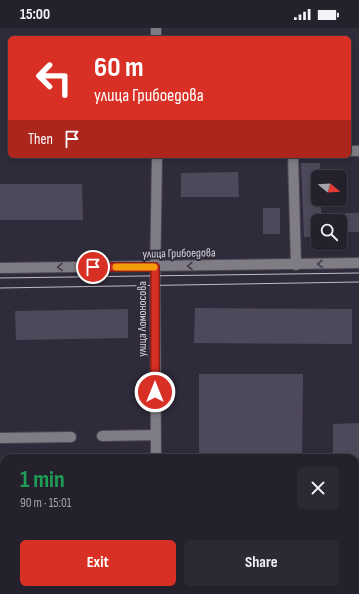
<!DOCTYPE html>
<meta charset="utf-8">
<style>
body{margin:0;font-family:"Sofia Sans Condensed",sans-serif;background:#2c2834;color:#f1f3f6;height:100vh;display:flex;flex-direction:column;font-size:15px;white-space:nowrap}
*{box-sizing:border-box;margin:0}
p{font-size:13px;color:#a3a3a9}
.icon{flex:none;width:22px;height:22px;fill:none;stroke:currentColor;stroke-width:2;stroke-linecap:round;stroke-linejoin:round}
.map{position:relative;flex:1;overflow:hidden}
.side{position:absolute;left:0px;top:426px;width:359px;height:140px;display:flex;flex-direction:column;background:#24202c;border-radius:12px 12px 0 0;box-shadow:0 2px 6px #0003,0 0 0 1px #413e48}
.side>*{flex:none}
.top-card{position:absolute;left:8px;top:8px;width:343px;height:122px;border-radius:6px;box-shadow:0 2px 6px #0003,0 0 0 1px #413e48;background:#d93025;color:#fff;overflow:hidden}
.needle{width:26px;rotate:108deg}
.controls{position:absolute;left:311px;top:142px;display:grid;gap:8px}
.controls a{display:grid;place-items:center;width:36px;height:36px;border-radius:6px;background:#24202c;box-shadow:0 2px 6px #0003,0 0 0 1px #413e48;font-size:20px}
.pin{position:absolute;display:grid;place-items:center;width:34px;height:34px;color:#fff;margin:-17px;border:2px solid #fff;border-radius:50%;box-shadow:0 1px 4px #0007}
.me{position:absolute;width:44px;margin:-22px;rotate:0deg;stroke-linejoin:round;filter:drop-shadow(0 0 3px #0008)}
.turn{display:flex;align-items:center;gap:14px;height:84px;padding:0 20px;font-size:18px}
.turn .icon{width:52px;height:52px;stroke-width:2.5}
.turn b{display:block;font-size:28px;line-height:34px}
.then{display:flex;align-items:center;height:38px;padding:0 20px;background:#0003;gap:8px;font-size:15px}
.round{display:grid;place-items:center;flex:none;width:42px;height:42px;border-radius:6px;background:#2c2834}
.overview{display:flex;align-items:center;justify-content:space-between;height:68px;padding:0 20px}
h1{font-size:24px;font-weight:700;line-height:30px;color:#1e9e55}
.primary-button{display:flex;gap:8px;margin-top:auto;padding:8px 20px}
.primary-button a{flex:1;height:46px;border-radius:6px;background:#d93025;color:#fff;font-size:16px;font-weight:700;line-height:46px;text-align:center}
.primary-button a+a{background:#2c2834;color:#f1f3f6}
.status{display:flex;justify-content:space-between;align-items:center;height:28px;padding:0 20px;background:#24202c;direction:ltr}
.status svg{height:11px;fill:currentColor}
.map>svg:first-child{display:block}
</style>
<div class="status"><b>15:00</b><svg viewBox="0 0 49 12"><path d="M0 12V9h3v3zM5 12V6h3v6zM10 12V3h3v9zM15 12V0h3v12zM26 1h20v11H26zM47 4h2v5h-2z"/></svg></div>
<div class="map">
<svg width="359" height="566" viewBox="0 0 359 566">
<rect width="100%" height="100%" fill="#302b3a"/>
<path fill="#584b71" d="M0 483H4V518H0Z"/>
<path fill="#4e495a" d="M301 135H320L318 179H321L322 193H318V209H304Z
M238 144 239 169H181V145Z
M0 156H82L83 192H0Z
M263 180H280V206H263Z
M345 185H359V204H344Z
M195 280 352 281V316L194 315Z
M128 281V310L16 312 15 283Z
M199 346H303L302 429 199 428Z
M359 395V430H333V396Z"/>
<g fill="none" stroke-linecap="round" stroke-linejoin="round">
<g stroke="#4b4654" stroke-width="12">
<path id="minor" d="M156 0V10
M349 123H359
M293 128 296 237
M0 240 359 235
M102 408 155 407
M0 410 71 409
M156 430 155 257 157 128
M355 444H359
M45 562 46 566
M64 566 67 562"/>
</g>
<g stroke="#4b4654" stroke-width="12">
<path id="major" d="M0 470H4
M355 489H359
M355 520H359
M0 526H4"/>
</g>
<use href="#minor" stroke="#7f7c85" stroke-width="10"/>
<use href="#major" stroke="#d0cbdc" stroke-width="10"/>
<path stroke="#bebbc6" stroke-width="1" d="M0 250 359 245
M0 260 359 254"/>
</g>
<defs><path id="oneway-chevron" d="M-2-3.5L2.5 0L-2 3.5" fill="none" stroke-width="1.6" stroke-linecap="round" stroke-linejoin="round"/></defs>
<g stroke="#403b49">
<use href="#oneway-chevron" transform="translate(320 236) rotate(179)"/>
<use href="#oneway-chevron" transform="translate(190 238) rotate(179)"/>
<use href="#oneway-chevron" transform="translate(60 239) rotate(179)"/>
</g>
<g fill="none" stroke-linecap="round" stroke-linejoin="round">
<g stroke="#8d1f18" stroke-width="10">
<path id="route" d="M93 239H155V364"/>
</g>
<use href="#route" stroke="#d93025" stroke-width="7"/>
<path stroke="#f59e0b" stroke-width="7" d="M116 239H154"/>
</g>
<g text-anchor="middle" stroke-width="4" stroke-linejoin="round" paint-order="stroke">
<g font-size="12" fill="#d6d3dd" stroke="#302b3a">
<text transform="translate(179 225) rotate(-1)" y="4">улица Грибоедова</text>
<text transform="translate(142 291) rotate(-90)" y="4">улица Ломоносова</text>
</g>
</g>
</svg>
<div class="controls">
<a><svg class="needle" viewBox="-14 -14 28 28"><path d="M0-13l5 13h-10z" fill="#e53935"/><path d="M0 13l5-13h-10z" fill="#a3a3a9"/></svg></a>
<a><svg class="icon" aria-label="search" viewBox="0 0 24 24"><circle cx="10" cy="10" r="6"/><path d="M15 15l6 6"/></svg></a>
</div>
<div class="pin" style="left:93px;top:239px;background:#d93025"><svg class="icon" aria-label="arrive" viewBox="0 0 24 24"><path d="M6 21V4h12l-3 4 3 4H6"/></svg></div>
<svg class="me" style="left:155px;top:364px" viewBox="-20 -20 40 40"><circle r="17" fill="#d93025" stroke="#fff" stroke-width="3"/><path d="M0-11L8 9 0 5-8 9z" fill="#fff"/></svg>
<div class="top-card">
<div class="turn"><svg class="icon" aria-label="left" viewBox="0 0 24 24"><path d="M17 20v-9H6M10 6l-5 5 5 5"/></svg><div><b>60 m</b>улица Грибоедова</div></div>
<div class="then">Then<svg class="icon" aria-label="arrive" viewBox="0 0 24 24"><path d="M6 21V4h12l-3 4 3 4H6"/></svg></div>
</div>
<section class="side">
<div class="overview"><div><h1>1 min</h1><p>90 m · 15:01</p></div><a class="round"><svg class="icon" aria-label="close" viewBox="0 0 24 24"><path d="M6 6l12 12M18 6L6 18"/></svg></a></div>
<div class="primary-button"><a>Exit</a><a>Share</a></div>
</section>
</div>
